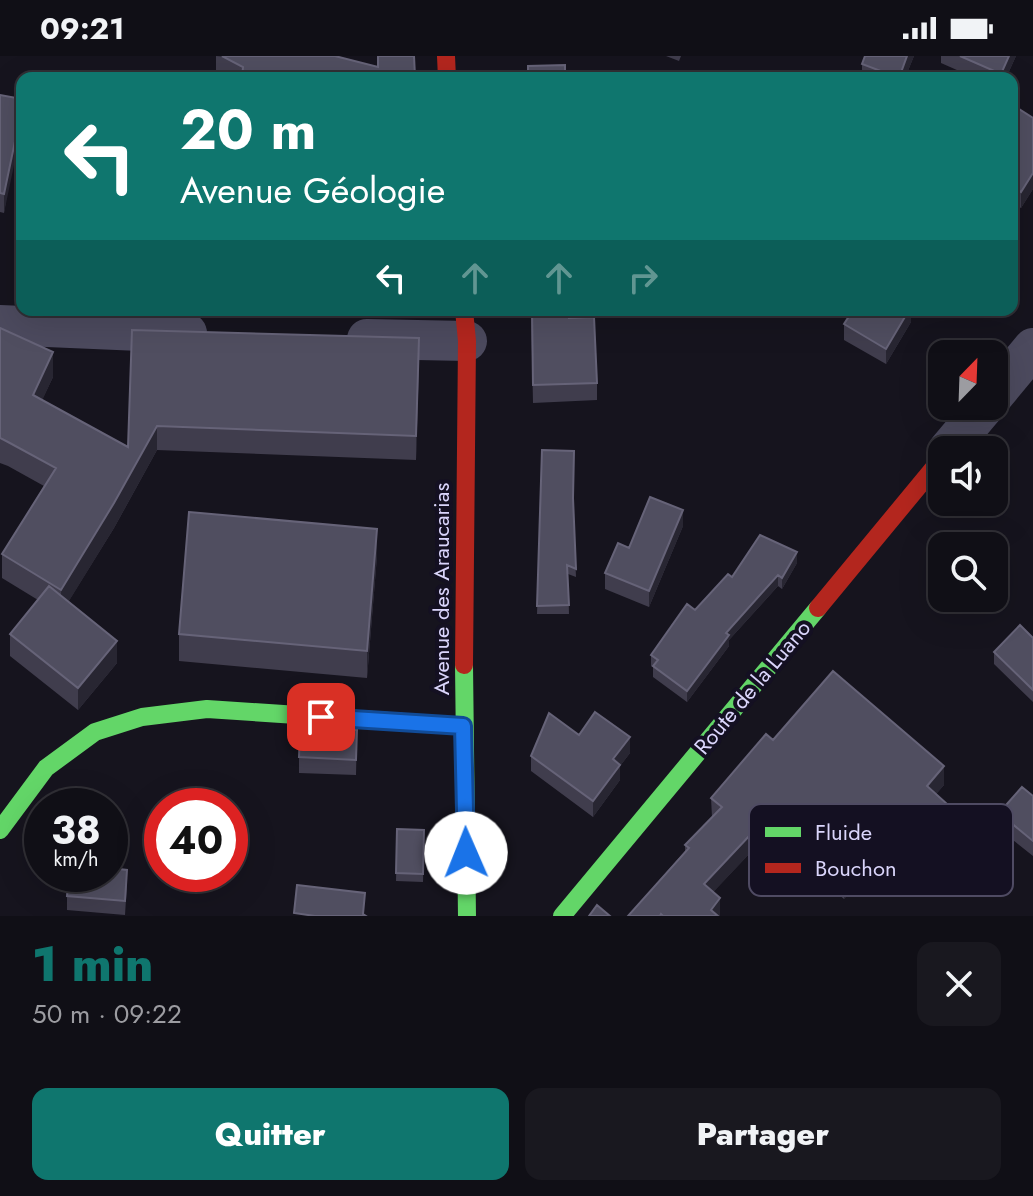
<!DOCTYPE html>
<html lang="fr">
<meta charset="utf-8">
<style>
body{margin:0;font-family:Jost,sans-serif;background:#19181f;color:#f1f3f6;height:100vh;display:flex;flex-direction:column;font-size:30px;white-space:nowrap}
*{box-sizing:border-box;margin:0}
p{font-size:26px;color:#9c9ca1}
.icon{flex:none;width:44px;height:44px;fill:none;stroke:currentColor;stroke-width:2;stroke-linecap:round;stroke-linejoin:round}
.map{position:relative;height:860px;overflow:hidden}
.panel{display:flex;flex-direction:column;background:#100f16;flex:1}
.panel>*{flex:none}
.top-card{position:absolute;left:16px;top:16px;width:1002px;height:244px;border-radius:16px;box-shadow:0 8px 32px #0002,0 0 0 2px #302f35;background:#0f766e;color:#fff;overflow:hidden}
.needle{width:52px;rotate:23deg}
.fabs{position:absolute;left:928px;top:284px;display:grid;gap:16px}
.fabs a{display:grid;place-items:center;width:80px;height:80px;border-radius:16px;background:#100f16;box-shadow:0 8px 32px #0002,0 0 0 2px #302f35;font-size:40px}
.speed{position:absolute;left:24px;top:732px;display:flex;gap:16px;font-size:40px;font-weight:700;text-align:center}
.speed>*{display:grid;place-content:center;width:104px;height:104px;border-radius:50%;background:#100f16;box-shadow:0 8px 32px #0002,0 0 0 2px #302f35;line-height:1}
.speed small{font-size:20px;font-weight:400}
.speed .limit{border:12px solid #d22;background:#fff;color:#111}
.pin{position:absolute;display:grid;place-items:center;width:68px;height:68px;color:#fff;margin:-34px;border-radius:16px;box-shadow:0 4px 12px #0006}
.me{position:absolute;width:88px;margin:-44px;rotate:359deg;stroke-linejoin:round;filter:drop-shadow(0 0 6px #0008)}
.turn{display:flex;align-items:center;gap:28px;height:168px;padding:0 32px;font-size:36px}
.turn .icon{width:104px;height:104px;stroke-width:2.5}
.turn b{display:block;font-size:56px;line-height:68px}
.lanes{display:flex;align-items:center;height:76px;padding:0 32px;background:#0003;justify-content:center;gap:40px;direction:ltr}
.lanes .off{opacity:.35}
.round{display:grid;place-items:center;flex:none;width:84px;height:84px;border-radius:16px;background:#19181f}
.headline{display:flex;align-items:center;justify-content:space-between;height:136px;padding:0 32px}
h1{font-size:48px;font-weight:800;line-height:60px;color:#0f766e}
.cta{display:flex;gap:16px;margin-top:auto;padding:16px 32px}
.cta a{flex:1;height:92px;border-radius:16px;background:#0f766e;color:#fff;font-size:32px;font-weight:800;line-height:92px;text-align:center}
.cta a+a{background:#19181f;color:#f1f3f6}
.status{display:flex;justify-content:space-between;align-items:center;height:56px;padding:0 40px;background:#100f16;direction:ltr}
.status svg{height:22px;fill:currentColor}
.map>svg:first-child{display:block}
</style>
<div class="status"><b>09:21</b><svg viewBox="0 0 49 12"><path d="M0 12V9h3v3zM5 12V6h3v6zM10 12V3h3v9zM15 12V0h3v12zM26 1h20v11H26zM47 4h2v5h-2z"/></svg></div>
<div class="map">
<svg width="1033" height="860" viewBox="0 0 1033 860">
<rect width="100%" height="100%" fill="#16141e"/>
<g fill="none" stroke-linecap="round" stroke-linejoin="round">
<path stroke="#4c4a5e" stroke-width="40" d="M0 269 187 277
M367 283 467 285
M994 339 1033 292
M948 394 985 350"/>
<path stroke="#63d668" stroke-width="18" d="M464 609 467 860
M0 774 46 712 95 676 142 661 207 653 463 670
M562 860 818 552"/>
<path stroke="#b3261e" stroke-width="18" d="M446 0 447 22
M818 552 942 402
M464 609 467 285 464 254"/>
</g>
<path fill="#403d4d" d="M216 0 377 11V0L415 22H225L216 17Z
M666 0H681L679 5Z
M865 0H914L905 22H862V8Z
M941 0H1016L1006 22H975L941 7Z
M0 39 22 43 4 157 0 156Z
M1012 58 1033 62V133L1021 152 1012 146Z
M531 254 569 262 597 327V344L533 347Z
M911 254V266L886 308 844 284V268Z
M0 272 53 321 42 344 128 391 132 274 419 307 416 404 157 394 114 472 68 546 117 607 78 654 10 600V578L38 544 2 522V498L44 430 8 410 0 407Z
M542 394 573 445 576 521 568 518 569 558H537Z
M683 470 649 551 605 533V517L629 492Z
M377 500 367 622 179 605V578Z
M797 507 782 533 778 530 729 584V590L687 646 653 621V611L651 610V599L695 554 732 521Z
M1033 582V646L994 608V596Z
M357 674 356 719 299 717V701Z
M579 679 630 697 620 710V724L593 761 531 715V700Z
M773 684 944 729 936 738 967 784 925 830 886 796 844 843 795 801 793 802 768 778 713 836 720 860H628L685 795V789L712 761 711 742Z
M1033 740V800L999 773V757Z
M397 773 424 774 423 826 396 825Z
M127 828 125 859 67 854V840Z"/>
<path fill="#282632" d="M907 0H914L905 22H899Z
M1009 0H1016L1006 22H1001V18Z
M22 52V71L4 157V138Z
M1033 117V133L1021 152V136Z
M909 254H911V266L886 308V293Z
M419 282V307L416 404V380Z
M53 296V321L33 364V339Z
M157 370V394L114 472 61 558V534Z
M683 454V470L649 551V535Z
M377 473V500L367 622V595Z
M797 496V507L782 533V522Z
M778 519V530L729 584V590L687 646V635L726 577Z
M117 585V607L78 654V632Z
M630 681V697L620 710V724L593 761V745L613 703Z
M944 710V729L927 749V730Z
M768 760V778L704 846V828Z
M967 766V784L925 830V812Z
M886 777V796L844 843V825Z
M795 782V801L793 802V784Z
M720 842V860H711V854Z"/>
<path fill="#504e60" stroke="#666378" stroke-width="2" d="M222 0H335L378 11V0H414L415 20 414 22H242L243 11Z
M865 0H907L899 22 862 8Z
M960 0H1009L1001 18Z
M565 9V22H528V10Z
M0 39 22 43V52L4 138 0 137Z
M1016 51 1033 62V117L1021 136 1012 130V58Z
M532 254H569V262L594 261 597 327 533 329Z
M853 254H909L886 293 844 268Z
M0 272 53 296 33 339 128 391 132 274 419 282 416 380 157 370 114 447 61 534 2 498 56 412 8 386 0 382Z
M542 394 574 395 573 442 576 513 567 509 569 549 537 550Z
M650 441 683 454 649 535 605 517 618 487 629 492Z
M189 456 377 473 367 595 179 578Z
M760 479 797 496 782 522 778 519 726 577 729 579 687 635 653 610 658 604 651 599 687 548 695 554 728 518 732 521Z
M49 530 117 585 78 632 10 578Z
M1020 569 1033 582V634L994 596Z
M833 615 944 710 927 730 967 766 925 812 886 777 844 825 795 782 793 784 768 760 704 828 720 842 711 854 718 860H663L661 858 660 860H628L689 792 685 789 722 751 711 742 766 678 773 684Z
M595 656 630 681 613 703 620 709 593 745 531 700 549 657 579 679Z
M300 672 357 674 356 704 299 701Z
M1022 731 1033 740V785L999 757Z
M74 737 98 738V750H74Z
M397 773 424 774 423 818 396 817Z
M110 812 127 814 125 845 67 840 69 818H110Z
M297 829 365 837 363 858 366 860H315L294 857Z
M597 849 610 860H589Z"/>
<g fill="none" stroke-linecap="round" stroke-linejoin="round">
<g stroke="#114b97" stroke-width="20">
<path id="route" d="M321 661 463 670 466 797"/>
</g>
<use href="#route" stroke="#1a73e8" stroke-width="14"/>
</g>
<g text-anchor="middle" stroke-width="8" stroke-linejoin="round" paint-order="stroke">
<g font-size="22" fill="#dad5fb" stroke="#141022">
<text transform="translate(441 533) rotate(-90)" y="8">Avenue des Araucarias</text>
<text transform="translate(752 631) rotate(-50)" y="8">Route de la Luano</text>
</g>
</g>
<rect x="749" y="748" width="264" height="92" rx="12" fill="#141022" stroke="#4f4b63" stroke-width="2"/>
<rect x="765" y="771" width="36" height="10" fill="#63d668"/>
<rect x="765" y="807" width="36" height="10" fill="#b3261e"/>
<g font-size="22" fill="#dad5fb">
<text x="815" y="784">Fluide</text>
<text x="815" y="820">Bouchon</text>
</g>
</svg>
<div class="fabs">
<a><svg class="needle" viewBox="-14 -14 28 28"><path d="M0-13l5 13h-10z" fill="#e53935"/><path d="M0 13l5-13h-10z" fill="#9c9ca1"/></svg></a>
<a><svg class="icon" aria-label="sound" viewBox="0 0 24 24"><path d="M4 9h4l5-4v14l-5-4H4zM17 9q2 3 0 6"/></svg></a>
<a><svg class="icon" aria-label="search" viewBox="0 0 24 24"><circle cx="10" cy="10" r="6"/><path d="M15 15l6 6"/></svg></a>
</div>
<div class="speed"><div>38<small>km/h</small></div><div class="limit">40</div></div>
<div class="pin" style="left:321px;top:661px;background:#d93025"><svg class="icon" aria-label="arrive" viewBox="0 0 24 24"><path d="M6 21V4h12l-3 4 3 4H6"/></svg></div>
<svg class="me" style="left:466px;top:797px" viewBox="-20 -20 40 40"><circle r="19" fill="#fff"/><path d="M0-13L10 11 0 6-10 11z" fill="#1a73e8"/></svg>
<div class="top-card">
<div class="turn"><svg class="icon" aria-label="left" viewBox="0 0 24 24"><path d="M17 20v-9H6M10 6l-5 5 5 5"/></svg><div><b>20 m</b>Avenue Géologie</div></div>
<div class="lanes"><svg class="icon" aria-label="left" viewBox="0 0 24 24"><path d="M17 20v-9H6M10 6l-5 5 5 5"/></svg><svg class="icon off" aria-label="ahead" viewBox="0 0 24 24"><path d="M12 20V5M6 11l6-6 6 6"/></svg><svg class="icon off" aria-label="ahead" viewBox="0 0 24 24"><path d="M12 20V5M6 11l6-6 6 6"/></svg><svg class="icon off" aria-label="right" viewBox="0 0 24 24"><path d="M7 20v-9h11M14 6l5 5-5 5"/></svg></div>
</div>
</div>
<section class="panel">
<div class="headline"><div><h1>1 min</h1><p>50 m · 09:22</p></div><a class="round"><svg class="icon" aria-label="close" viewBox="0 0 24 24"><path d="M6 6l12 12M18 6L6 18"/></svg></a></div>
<div class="cta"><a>Quitter</a><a>Partager</a></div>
</section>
